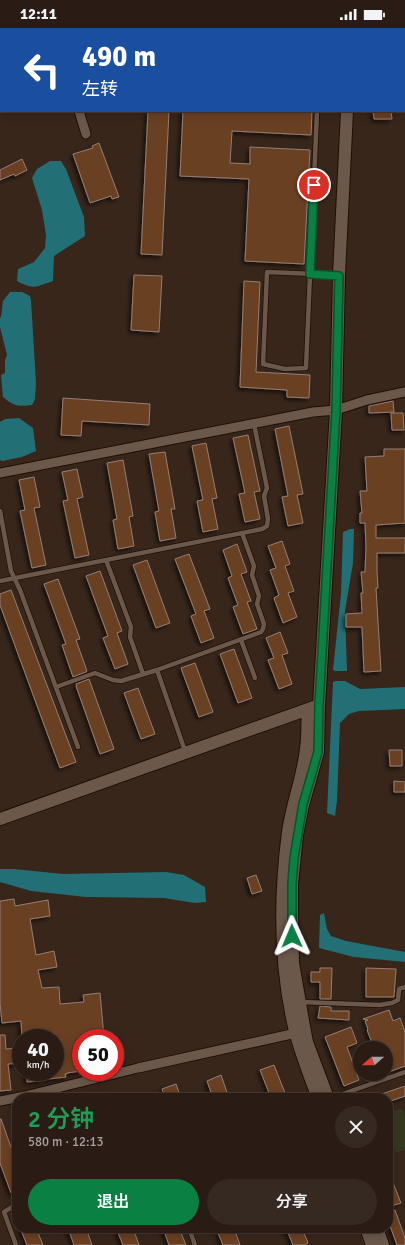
<!DOCTYPE html>
<html lang="zh">
<meta charset="utf-8">
<style>
body{margin:0;font-family:Signika,"Noto Sans SC",sans-serif;background:#362922;color:#f1f3f6;height:100vh;display:flex;flex-direction:column;font-size:15px;white-space:nowrap}
*{box-sizing:border-box;margin:0}
p{font-size:13px;color:#a5a1a0}
.icon{flex:none;width:22px;height:22px;fill:none;stroke:currentColor;stroke-width:2;stroke-linecap:round;stroke-linejoin:round}
.map{position:relative;flex:1;overflow:hidden}
.sheet{position:absolute;left:12px;top:1065px;width:381px;height:140px;display:flex;flex-direction:column;background:#2a1c14;border-radius:16px;box-shadow:0 2px 10px #0003,0 0 0 1px #463a34}
.sheet>*{flex:none}
.hud{position:absolute;left:0px;top:0px;width:405px;height:84px;box-shadow:0 2px 10px #0003,0 0 0 1px #463a34;background:#1a4fa0;color:#fff;overflow:hidden}
.needle{width:26px;rotate:250deg}
.fabs{position:absolute;left:353px;top:1013px;display:grid;gap:8px}
.fabs a{display:grid;place-items:center;width:40px;height:40px;border-radius:50%;background:#2a1c14;box-shadow:0 2px 10px #0003,0 0 0 1px #463a34;font-size:20px}
.speed{position:absolute;left:12px;top:1001px;display:flex;gap:8px;font-size:20px;font-weight:700;text-align:center}
.speed>*{display:grid;place-content:center;width:52px;height:52px;border-radius:50%;background:#2a1c14;box-shadow:0 2px 10px #0003,0 0 0 1px #463a34;line-height:1}
.speed small{font-size:10px;font-weight:400}
.speed .limit{border:6px solid #d22;background:#fff;color:#111}
.pin{position:absolute;display:grid;place-items:center;width:34px;height:34px;color:#fff;margin:-17px;border:2px solid #fff;border-radius:50%;box-shadow:0 1px 4px #0007}
.me{position:absolute;width:44px;margin:-22px;rotate:359deg;stroke-linejoin:round;filter:drop-shadow(0 0 3px #0008)}
.turn{display:flex;align-items:center;gap:14px;height:84px;padding:0 16px;font-size:18px}
.turn .icon{width:52px;height:52px;stroke-width:2.5}
.turn b{display:block;font-size:28px;line-height:34px}
.round{display:grid;place-items:center;flex:none;width:42px;height:42px;border-radius:21px;background:#362922}
.headline{display:flex;align-items:center;justify-content:space-between;height:68px;padding:0 16px}
h1{font-size:24px;font-weight:600;line-height:30px;color:#1e9e55}
.cta{display:flex;gap:8px;margin-top:auto;padding:8px 16px}
.cta a{flex:1;height:46px;border-radius:24px;background:#0b8043;color:#fff;font-size:16px;font-weight:600;line-height:46px;text-align:center}
.cta a+a{background:#362922;color:#f1f3f6}
.status{display:flex;justify-content:space-between;align-items:center;height:28px;padding:0 20px;background:#2a1c14;direction:ltr}
.status svg{height:11px;fill:currentColor}
.map>svg:first-child{display:block}
</style>
<div class="status"><b>12:11</b><svg viewBox="0 0 49 12"><path d="M0 12V9h3v3zM5 12V6h3v6zM10 12V3h3v9zM15 12V0h3v12zM26 1h20v11H26zM47 4h2v5h-2z"/></svg></div>
<div class="map">
<svg width="405" height="1217" viewBox="0 0 405 1217">
<defs>
<filter id="shadow"><feDropShadow dx="-2.5" dy="2.5" stdDeviation="2" flood-color="#0009"/></filter>
</defs>
<rect width="100%" height="100%" fill="#38261b"/>
<path fill="#34391e" d="M402 1080 405 1089V1121L396 1125 388 1103V1085Z"/>
<path fill="#226f76" d="M50 133H61L66 141 84 189 85 208 54 228 53 253C35 259 34 262 17 253L18 241 34 234 45 220 46 207 42 182 32 150 37 141Z
M10 264H22L30 268 31 272 36 355 35 371 32 377C18 379 14 378 3 369L1 347 5 345V332L7 327 0 299V290L1 289 3 273Z
M19 390 33 400 36 423 22 429 2 433 0 432V394L5 391Z
M350 501H354L353 535 345 583 347 643H335L333 642 341 566 343 504Z
M335 653H345L360 661 405 659V681L359 683 349 686 340 695 337 773 335 788 327 785 333 654Z
M0 841H14L63 846 166 844 184 847 205 859 206 874 195 875 164 870 86 869 31 863 0 854Z
M324 885 327 901 331 908 346 913 405 924V934L354 929 319 920 320 887Z"/>
<path fill="#6b3f24" stroke="#947e72" filter="url(#shadow)" d="M148 83H169L162 227 141 226Z
M183 83H312L311 107 232 103 230 135 250 136V119L310 122 304 236 245 233 249 151 180 148Z
M373 83H391L392 91H374Z
M99 115 119 169 112 171 111 168 90 175 73 126 93 120 92 118Z
M22 131 27 142 15 148 14 146 0 152V142Z
M134 247 162 248 159 304 131 302Z
M244 253 260 254 256 344 310 347 309 370 287 369V362L240 359Z
M63 370 150 376 149 397 82 393 81 408 61 407Z
M393 373 394 384 369 385V378Z
M391 385H403L404 402H392Z
M289 398 303 466 297 467 303 495 288 498 282 469 288 468 275 401Z
M248 407 260 463 254 464 260 491 245 494 239 466 245 465 233 410Z
M206 415 217 470 212 471 218 501 203 504 197 473 203 472 192 418Z
M384 421H405V495L376 497V510H405V525H377V543L378 560H376L381 643 364 644 362 599H346V586L362 585 361 565H363L361 544H365L366 519 365 495H360V485H362L360 463H367L365 429 384 428Z
M165 424 175 481H171L176 510 160 513 155 484 159 483 149 426Z
M123 432 133 488 129 489 134 518 118 521 113 492 117 491 107 435Z
M77 441 83 469 77 471 89 527 75 530 63 473 68 472 62 444Z
M34 449 40 479 34 480 46 537 32 540 20 483 25 482 19 452Z
M282 513 290 536 285 538 294 563 288 565 297 589 283 595 274 570 279 567 270 542 276 540 268 518Z
M237 516 247 544 241 546 251 573 247 574 257 601 243 606 233 579 238 577 228 550 232 548 223 522Z
M189 526 210 581 204 583 214 610 201 615 191 588 196 586 175 531Z
M147 532 170 595 156 600 133 537Z
M100 543 122 603 117 605 128 636 115 641 103 610 108 608 86 548Z
M58 551 80 611 76 612 87 643 86 644 73 649 62 617 66 616 44 556Z
M11 562 76 734 60 740 0 577V566Z
M280 604 288 625 282 627 292 656 279 661 268 632 274 630 266 610Z
M234 621 252 670 238 675 220 626Z
M195 635 213 684 199 689 181 640Z
M89 651 114 721 100 726 76 658H77L76 656Z
M138 660 155 706 141 711 124 665Z
M389 722H402V738H390Z
M394 753 405 754V764H394Z
M256 847 262 863 252 866 247 850Z
M14 871 15 878 48 872 50 888 30 891 36 927 54 923 57 939 38 942 42 960 59 959 60 976 84 974 83 967 100 965 104 1009 81 1010V1043L67 1045V1046H65L66 1049 40 1052V1053L27 1054 26 1044H55V1010H22L21 993 2 995 0 975V873Z
M320 940H332L331 971H320V954H311V944H320Z
M366 940 396 941 394 969H366Z
M320 978 331 979V983H349V992L318 990Z
M389 982 393 993 400 990 405 1004V1038L386 1045V1020H374L367 1002 368 1001 365 993 368 992 363 991Z
M351 999 357 1015 347 1019 359 1052 344 1058 325 1009Z
M0 1007H5L6 1021 19 1020 21 1035 8 1036 11 1062 0 1063Z
M274 1037 287 1070H271L260 1042Z
M221 1047 229 1070H213L207 1053Z
M176 1056 181 1070H165L162 1061Z
M405 1058V1068L388 1074V1070H373V1069Z
M0 1091H1L17 1136V1163L11 1165 0 1135Z
M388 1142 401 1175 388 1179Z
M395 1182 405 1210V1217H397L388 1192V1184Z
M20 1200H36L43 1217H27Z
M68 1200H86L92 1217H74Z
M116 1200H133L139 1217H123Z
M163 1200H179L186 1217H169Z
M233 1200H234L240 1217H223L218 1205Z
M286 1200H302L308 1215 304 1217H293Z"/>
<g fill="none" stroke-linecap="round" stroke-linejoin="round">
<g stroke="#1e0f05" stroke-width="6">
<path id="lane" d="M317 83 306 340 285 341 263 336 267 244 338 247
M0 483 11 543 20 562 78 719
M106 532 131 599 130 609 143 646
M0 553 262 501 267 498 268 491 264 468 267 460 254 396
M241 612 255 650
M157 642 261 604 263 601 264 596 257 576 259 568 252 547 254 538 242 505
M56 659 95 645 113 652 121 653 157 642 185 723
M301 974 380 977 392 975 398 972 399 961 405 959
M331 1070 405 1044
M189 1200 195 1217
M16 1217 4 1184 17 1176"/>
</g>
<g stroke="#1e0f05" stroke-width="11">
<path id="street" d="M314 0 330 1
M88 1 91 0
M404 15H405
M0 33H1
M404 54H405
M79 83 86 106
M0 445 313 384 336 382 367 372 405 364
M0 1073 25 1068 138 1040 296 1005"/>
</g>
<g stroke="#1e0f05" stroke-width="14">
<path id="secondary" d="M351 1V0
M308 681C307 694 308 708 306 721 303 749 292 776 288 804 279 873 279 940 296 1007 302 1028 310 1049 318 1070
M0 791 314 679
M328 1070 307 1014 305 1004 293 935 292 883V856L297 807 303 777 318 724 319 677 336 382 339 247 347 83
M366 1200 372 1217
M377 1200 383 1217"/>
</g>
<use href="#lane" stroke="#6c584b" stroke-width="4.5"/>
<use href="#street" stroke="#6c584b" stroke-width="9"/>
<use href="#secondary" stroke="#6c584b" stroke-width="12"/>
</g>
<g fill="none" stroke-linecap="round" stroke-linejoin="round">
<g stroke="#07532c" stroke-width="10">
<path id="route" d="M292 908V856L294 830 303 776 318 724 319 677 336 382 339 248 310 246 314 157"/>
</g>
<use href="#route" stroke="#0b8043" stroke-width="7"/>
</g>
</svg>
<div class="fabs">
<a><svg class="needle" viewBox="-14 -14 28 28"><path d="M0-13l5 13h-10z" fill="#e53935"/><path d="M0 13l5-13h-10z" fill="#a5a1a0"/></svg></a>
</div>
<div class="speed"><div>40<small>km/h</small></div><div class="limit">50</div></div>
<div class="pin" style="left:314px;top:157px;background:#d93025"><svg class="icon" aria-label="arrive" viewBox="0 0 24 24"><path d="M6 21V4h12l-3 4 3 4H6"/></svg></div>
<svg class="me" style="left:292px;top:908px" viewBox="-20 -20 40 40"><path d="M0-17L14 15 0 8-14 15z" fill="#0b8043" stroke="#fff" stroke-width="4"/></svg>
<div class="hud">
<div class="turn"><svg class="icon" aria-label="left" viewBox="0 0 24 24"><path d="M17 20v-9H6M10 6l-5 5 5 5"/></svg><div><b>490 m</b>左转</div></div>
</div>
<section class="sheet">
<div class="headline"><div><h1>2 分钟</h1><p>580 m · 12:13</p></div><a class="round"><svg class="icon" aria-label="close" viewBox="0 0 24 24"><path d="M6 6l12 12M18 6L6 18"/></svg></a></div>
<div class="cta"><a>退出</a><a>分享</a></div>
</section>
</div>
